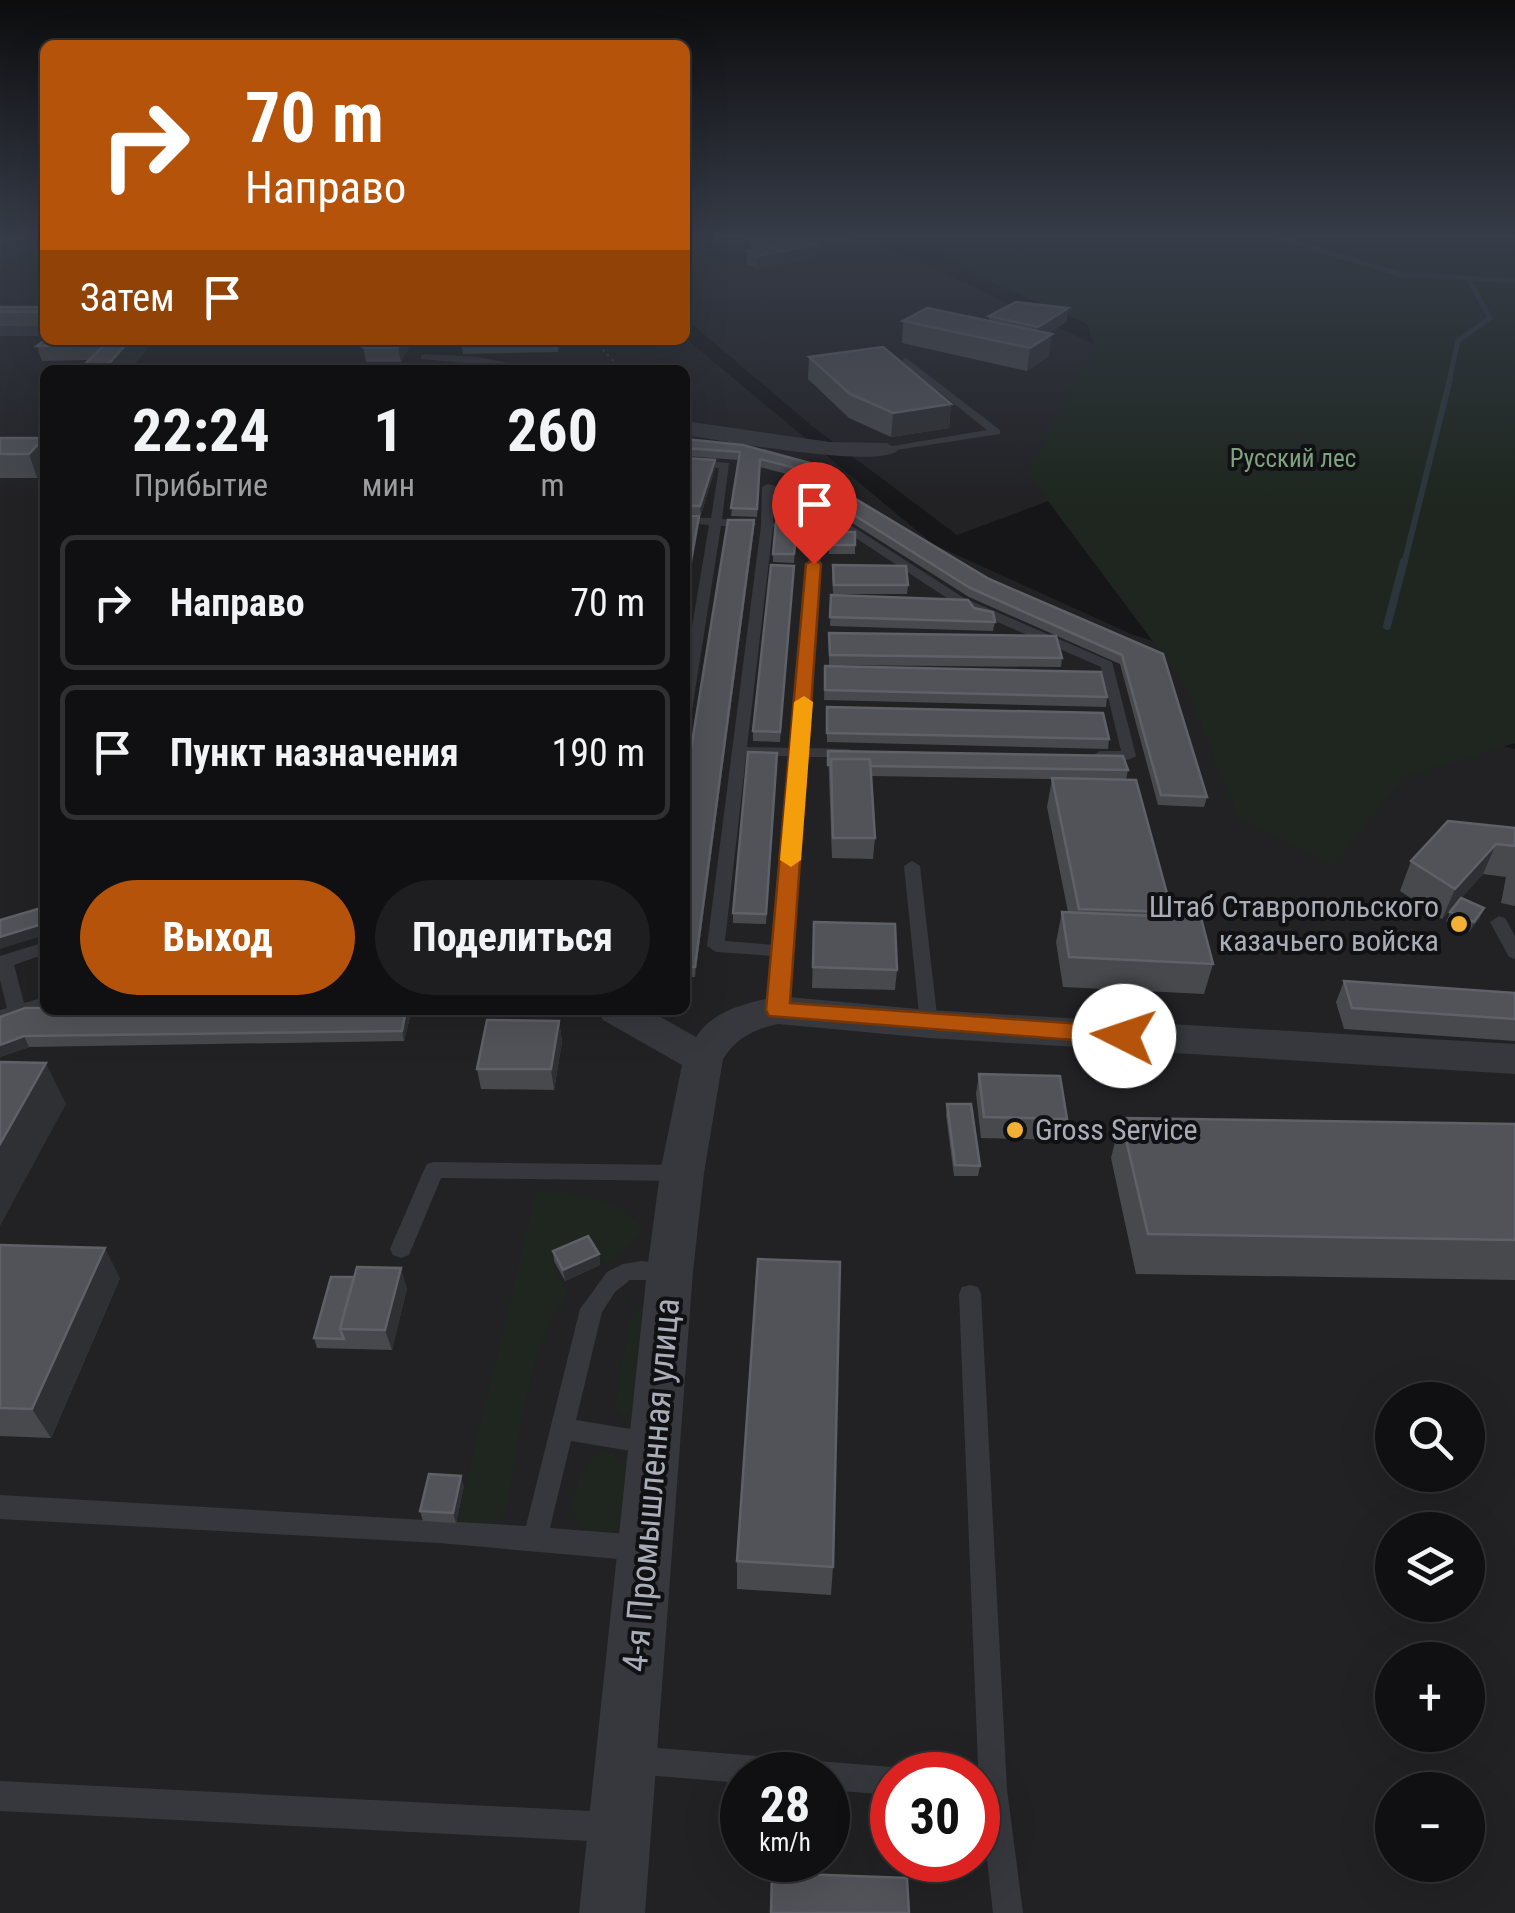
<!DOCTYPE html>
<html lang="ru">
<meta charset="utf-8">
<style>
body{margin:0;font-family:"Roboto Condensed",sans-serif;background:#1e1e20;color:#f1f3f6;height:100vh;display:flex;flex-direction:column;font-size:38px;white-space:nowrap}
*{box-sizing:border-box;margin:0}
p{font-size:32px;color:#9c9d9f}
.icon{flex:none;width:55px;height:55px;fill:none;stroke:currentColor;stroke-width:2;stroke-linecap:round;stroke-linejoin:round}
.map{position:relative;flex:1;overflow:hidden}
.drawer{position:absolute;left:40px;top:365px;width:650px;height:650px;display:flex;flex-direction:column;background:#101012;border-radius:15px;box-shadow:0 10px 40px #0002,0 0 0 2px #303032}
.drawer>*{flex:none}
.top-card{position:absolute;left:40px;top:40px;width:650px;height:305px;border-radius:15px;box-shadow:0 10px 40px #0002,0 0 0 2px #303032;background:#b45309;color:#fff;overflow:hidden}
.fabs{position:absolute;left:1375px;top:1382px;display:grid;gap:20px}
.fabs a{display:grid;place-items:center;width:110px;height:110px;border-radius:50%;background:#101012;box-shadow:0 10px 40px #0002,0 0 0 2px #303032;font-size:50px}
.speed{position:absolute;left:720px;top:1752px;display:flex;gap:20px;font-size:50px;font-weight:700;text-align:center}
.speed>*{display:grid;place-content:center;width:130px;height:130px;border-radius:50%;background:#101012;box-shadow:0 10px 40px #0002,0 0 0 2px #303032;line-height:1}
.speed small{font-size:25px;font-weight:400}
.speed .limit{border:15px solid #d22;background:#fff;color:#111}
.pin{position:absolute;display:grid;place-items:center;width:85px;height:85px;color:#fff;margin:-102px -42px;border-radius:50% 50% 50% 0;rotate:-45deg;box-shadow:0 0 10px #0007}
.pin .icon{rotate:45deg}
.me{position:absolute;width:110px;margin:-55px;rotate:274deg;stroke-linejoin:round;filter:drop-shadow(0 0 8px #0008)}
.turn{display:flex;align-items:center;gap:35px;height:210px;padding:0 40px;font-size:45px}
.turn .icon{width:130px;height:130px;stroke-width:2.5}
.turn b{display:block;font-size:70px;line-height:85px}
.then{display:flex;align-items:center;height:95px;padding:0 40px;background:#0003;gap:20px;font-size:38px}
.eta{display:flex;justify-content:space-evenly;align-items:center;height:170px;text-align:center}
.eta b{font-size:60px;font-weight:700;line-height:70px}
.action{display:flex;gap:20px;margin-top:auto;padding:20px 40px}
.action a{flex:1;height:115px;border-radius:60px;background:#b45309;color:#fff;font-size:40px;font-weight:700;line-height:115px;text-align:center}
.action a+a{background:#1e1e20;color:#f1f3f6}
ul{padding:0;list-style:none}
li{display:flex;align-items:center;gap:30px;height:135px;margin:0 20px 15px;padding:0 20px;border:5px solid #303032;border-radius:15px}
li div{flex:1}
li b{display:block;font-size:38px}
li em{font-style:normal}
.map>svg:first-child{display:block}
</style>
<div class="map">
<svg width="1515" height="1913" viewBox="0 0 1515 1913">
<rect width="100%" height="100%" fill="#161618"/>
<path fill="#222225" fill-rule="evenodd" d="M0 235H45V340L685 338 933 544 1131 634 1420 726 1515 749V1913H0ZM45 370H685V1010H45ZM1392 1400H1468V1475H1392ZM1392 1530H1468V1605H1392ZM1392 1660H1468V1735H1392ZM742 1775H828V1860H742ZM892 1775H978V1860H892ZM1392 1790H1468V1865H1392Z
M685 235H864L1259 423 957 535 812 426 685 318Z"/>
<path fill="#1e261f" d="M896 235H1515V743L1405 777 1333 866 1239 819 1184 683 1027 473 1095 347 1087 324 974 274 940 251Z
M546 1190C580 1195 625 1197 643 1231L623 1253 605 1264 590 1244 551 1260 568 1293C525 1350 520 1441 506 1510L496 1525 457 1522 536 1192Z
M638 1308H644L635 1417 625 1418 615 1409 630 1316Z
M605 1451 628 1462 626 1521 608 1535C597 1534 586 1534 578 1525 564 1506 582 1456 605 1451Z"/>
<g fill="none" stroke-linecap="round" stroke-linejoin="round">
<path stroke="#2c353c" stroke-width="5" d="M1271 235 1399 274 1515 281
M1449 381 1458 341 1490 318 1468 278"/>
<path stroke="#2c353c" stroke-width="6" d="M1404 564 1450 379"/>
<path stroke="#2c353c" stroke-width="8" d="M1387 626 1404 561"/>
<path stroke="#3d3f44" stroke-width="2.5" stroke-dasharray="2.5 4" stroke-linecap="butt" d="M594 340 622 370"/>
<path fill="#37383d" fill-rule="evenodd" d="M424 354 478 357 542 370 421 359V355Z
M906 358 1000 430V434L883 452V448L887 447 987 430 903 363V359Z
M685 459 729 463 722 519 751 521 757 524 751 527 721 526 692 710 685 714V669L709 525 685 523V517L711 518 719 468 685 465Z
M768 484 801 493 964 598 1112 662 1136 756C1127 763 1102 762 1093 755L1100 751H1121L1101 667 956 604 836 525 823 530 807 748 849 749 856 753 849 757H806L787 1010 778 1016 769 1010 774 956 716 952 707 946 761 525 762 487ZM773 492 793 497 828 520 816 524 773 523ZM773 527 811 531 792 748 747 747ZM746 756H791L775 945 725 941Z
M912 861 920 866 938 1024 936 1029H922L920 1024 904 866Z
M1499 916 1505 918 1515 936V959L1509 957 1490 922Z
M45 942V954L14 965 24 1003 45 997V1009L0 1023V1010L7 1008 0 980V956Z
M434 1162 682 1165 689 1167 692 1173 689 1179 682 1181 441 1178 409 1255 401 1258 393 1255 390 1249 424 1170 427 1164Z
M641 1261 678 1265 681 1271 678 1277 670 1280H630L615 1292 602 1312 576 1420 649 1432 658 1435 661 1443 658 1451 649 1454 571 1441 550 1528 641 1535 650 1539 654 1548 650 1557 641 1561 439 1543 0 1519V1495L526 1526 580 1309 607 1272 623 1264Z
M970 1285 978 1287 981 1294 1007 1789 1023 1913H993L979 1789 959 1294 962 1287Z
M633 1746 892 1767 902 1771 904 1775H892V1795L828 1790V1775H742V1783L633 1774 623 1770 619 1760 623 1750Z
M0 1781 609 1812 619 1817 624 1827 619 1837 609 1842 0 1811Z"/>
<path fill="#37383d" fill-rule="evenodd" d="M0 324H45V336H0Z
M685 421 830 442 887 443 898 450C879 470 720 440 685 435Z
M778 996 929 1010 1515 1044V1074L929 1038 778 1024C754 1029 736 1038 723 1059L704 1173 693 1271 645 1913H579L647 1271 660 1173 682 1065 603 1020 597 1010H648L696 1037C714 1009 748 1003 778 996Z"/>
</g>
<path fill="#47494d" d="M772 235H854V241L819 248 815 247V258L757 269 747 264V251L751 250V239Z
M0 307H45V326H0Z
M1068 308 1066 322 1049 333V356L1027 371 902 343 903 321H989V316Z
M45 340H146L148 348 89 360 42 361 37 346Z
M461 340H560L558 352 463 354Z
M410 345 401 362H366L363 347Z
M809 357 951 404 949 428 891 437 849 418 808 379Z
M0 438H45V470L37 478H0Z
M685 439 817 465V473L814 475 989 579 1163 654 1207 797 1204 807 1158 805 1120 664 969 597 792 485 794 476 760 467 757 517 731 516 739 460 685 456Z
M685 458 715 468 701 515 685 514Z
M775 496 814 516 794 520 775 505Z
M797 522 794 563 773 562V554Z
M754 529 695 977H685V786Z
M830 532H855V554H829Z
M832 574 908 585 907 594H833Z
M793 575 780 742 753 741V731Z
M831 595 974 608 995 622 993 631 830 626Z
M829 633 1062 658 1061 667 829 665Z
M825 666 1107 697 1106 707 824 700Z
M827 707 1109 739 1108 749 827 742Z
M828 751 1128 770 1126 780 1172 912 1171 917 1213 964 1204 994 1063 987 1056 942 1062 912H1068L1047 807 1052 779 871 776 875 838 873 859 832 858Z
M777 753 766 924 733 923V913Z
M1515 828V906L1501 903 1506 877 1483 874 1461 898 1480 918 1469 932 1446 922 1450 912 1459 901 1442 919 1400 891 1411 861Z
M814 922 897 970 895 990 812 988Z
M1344 981 1515 993V1041L1344 1029 1336 1002Z
M45 1010H410L411 1013 404 1041 29 1047 0 1057V1017Z
M559 1021 562 1042 554 1090 481 1089 477 1069Z
M979 1074 1067 1119 1062 1140 981 1138 976 1094Z
M947 1104 980 1166 978 1176H954L946 1115Z
M1121 1118 1515 1124V1280L1136 1274 1111 1158Z
M0 1245 120 1278 51 1438 0 1436Z
M553 1251 599 1254 600 1265 565 1281 554 1261Z
M407 1288 392 1350 317 1348 314 1338Z
M464 1486 456 1523 423 1521 420 1511Z
M737 1561 833 1567 831 1595 737 1589Z"/>
<path fill="#2f3033" d="M11 235H45V237L0 266V242Z
M819 235H854V241L819 248Z
M798 239V248L815 245V258L757 269V256L764 255V245Z
M1068 308 1066 322 1036 342 1038 327Z
M1052 334 1049 356 1027 371 1030 348Z
M130 340H146L148 348 130 370H103Z
M402 340H409L410 345 401 362 398 347Z
M951 404 949 428 891 437 893 413Z
M38 445 45 464V470L37 478 29 454Z
M715 460V468L701 515 700 506Z
M817 465V473L806 479 807 471Z
M814 507V516L794 520V512Z
M699 516V525L685 605V594Z
M754 520V529L695 977V967Z
M1496 844 1483 874 1442 919 1455 889Z
M1484 908 1480 918 1469 932 1474 922Z
M45 923V935L0 949V937Z
M406 1010H410L411 1013 404 1041 402 1031Z
M559 1021 562 1042 554 1090 551 1069Z
M24 1036 29 1047 0 1057V1045Z
M46 1063 66 1104 0 1226V1144Z
M105 1248 120 1278 51 1438 32 1409Z
M599 1254 600 1265 565 1281 563 1270Z
M401 1268 407 1288 392 1350 385 1330Z
M461 1476 464 1486 456 1523 453 1513Z"/>
<path fill="#525359" stroke="#5f6168" stroke-width="2.5" d="M0 235H11L0 242Z
M772 235H790L798 239 764 245 751 239Z
M805 240 815 245 757 256 747 251Z
M1016 302 1068 308 1038 327 989 316Z
M0 307H45V312H0Z
M927 308 1052 334 1030 348 903 321Z
M45 340H96L97 345 37 346Z
M109 340H130L103 370H79Z
M367 340H402L398 347H363Z
M883 347 951 404 893 413 850 394 809 357Z
M399 365H420L418 370H397Z
M0 438H44L29 454H0Z
M685 439 743 445 817 465 807 471 760 459 757 509 731 508 740 452 685 448Z
M685 458 715 460 700 506H685Z
M809 471 989 579 1163 654 1207 797 1161 795 1122 655 970 588 792 476Z
M795 492 814 507 794 512 775 496Z
M685 516H699L685 594Z
M728 520H754L695 967H685V786Z
M776 522H797L794 554H773Z
M830 532H855V545H830Z
M771 565 794 566 780 732 753 731Z
M833 565 906 566 908 585H834Z
M831 595 968 600 974 608 993 612 995 622 830 617Z
M829 633 1056 636 1062 658 830 655Z
M825 666 1101 672 1107 697 825 690Z
M827 707 1103 713 1109 739 827 733Z
M828 751 1123 756 1128 770 870 766V759H831V765H828Z
M748 752 777 753 766 914 733 913Z
M831 759H870L875 838H833Z
M1052 778 1136 780 1172 912 1079 909Z
M1448 821 1515 828V846L1496 844 1455 889 1411 861Z
M1461 898 1484 908 1474 922 1450 912Z
M45 907V923L0 937V920Z
M1062 912 1201 918 1213 964 1069 957Z
M814 922 895 924 897 970 813 967Z
M1344 981 1515 993V1019L1352 1008Z
M25 1008H45V1010H406L402 1031 24 1036 0 1045V1017Z
M487 1020 559 1021 551 1069H477Z
M0 1062 46 1063 0 1144Z
M979 1074 1060 1076 1067 1119 984 1117Z
M947 1104H971L980 1166 955 1165Z
M1121 1118 1515 1124V1240L1148 1234Z
M588 1236 599 1254 563 1270 553 1251Z
M0 1245 105 1248 32 1409 0 1408Z
M758 1259 840 1262 833 1567 737 1561Z
M357 1267 401 1268 385 1330 340 1329Z
M331 1277H354L340 1329 344 1339 314 1338Z
M429 1474 461 1476 453 1513 420 1511Z
M772 1873 907 1878 909 1913H771Z"/>
<linearGradient id="sky" x2="0" y2="1"><stop stop-color="#0c0c0d"/><stop offset="0.47" stop-color="#363c48"/><stop offset="1" stop-color="#363c48" stop-opacity="0"/></linearGradient>
<rect width="1515" height="503" fill="url(#sky)"/>
<path fill="#b45309" stroke="#753606" stroke-width="2.5" d="M814 560 821 564 790 1003 1124 1027 1137 1036 1133 1042 1124 1044 769 1016 766 1010 806 564Z"/>
<path fill="#f59e0b" d="M804 696 813 702 801 860 791 867 780 860 794 702Z"/>
<g fill="#f2b134" stroke="#111113" stroke-width="4">
<circle cx="1459" cy="924" r="10"/>
<circle cx="1015" cy="1130" r="10"/>
</g>
<g text-anchor="middle" stroke-width="8" stroke-linejoin="round" paint-order="stroke">
<g font-size="25" fill="#7fa381" stroke="#111113">
<text x="1293" y="467">Русский лес</text>
</g>
<g font-size="30" fill="#a8adb8" stroke="#111113" text-anchor="end">
<text x="1439" y="917">Штаб Ставропольского<tspan x="1439" dy="34">казачьего войска</tspan></text>
<text x="1035" y="1140" text-anchor="start">Gross Service</text>
</g>
<g font-size="35" fill="#a8adb8" stroke="#111113">
<text transform="translate(651 1485) rotate(-85)" y="12">4-я Промышленная улица</text>
</g>
</g>
</svg>
<div class="fabs">
<a><svg class="icon" aria-label="search" viewBox="0 0 24 24"><circle cx="10" cy="10" r="6"/><path d="M15 15l6 6"/></svg></a>
<a><svg class="icon" aria-label="layers" viewBox="0 0 24 24"><path d="M12 4l9 5-9 5-9-5zM3 14l9 5 9-5"/></svg></a>
<a>+</a>
<a>−</a>
</div>
<div class="speed"><div>28<small>km/h</small></div><div class="limit">30</div></div>
<div class="pin" style="left:814px;top:564px;background:#d93025"><svg class="icon" aria-label="arrive" viewBox="0 0 24 24"><path d="M6 21V4h12l-3 4 3 4H6"/></svg></div>
<svg class="me" style="left:1124px;top:1036px" viewBox="-20 -20 40 40"><circle r="19" fill="#fff"/><path d="M0-13L10 11 0 6-10 11z" fill="#b45309"/></svg>
<div class="top-card">
<div class="turn"><svg class="icon" aria-label="right" viewBox="0 0 24 24"><path d="M7 20v-9h11M14 6l5 5-5 5"/></svg><div><b>70 m</b>Направо</div></div>
<div class="then">Затем<svg class="icon" aria-label="arrive" viewBox="0 0 24 24"><path d="M6 21V4h12l-3 4 3 4H6"/></svg></div>
</div>
<section class="drawer">
<div class="eta">
<div><b>22:24</b><p>Прибытие</p></div>
<div><b>1</b><p>мин</p></div>
<div><b>260</b><p>m</p></div>
</div>
<ul>
<li><svg class="icon" aria-label="right" viewBox="0 0 24 24"><path d="M7 20v-9h11M14 6l5 5-5 5"/></svg><div><b>Направо</b></div><em>70 m</em></li>
<li><svg class="icon" aria-label="arrive" viewBox="0 0 24 24"><path d="M6 21V4h12l-3 4 3 4H6"/></svg><div><b>Пункт назначения</b></div><em>190 m</em></li>
</ul>
<div class="action"><a>Выход</a><a>Поделиться</a></div>
</section>
</div>
